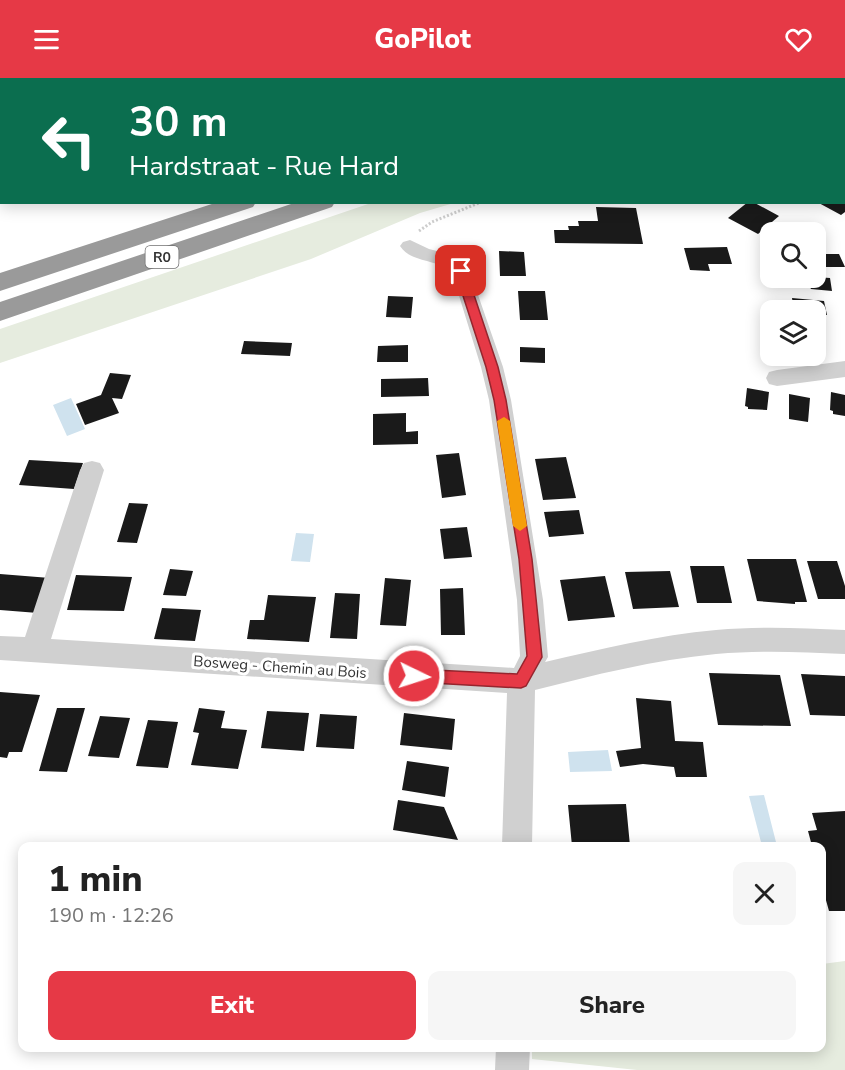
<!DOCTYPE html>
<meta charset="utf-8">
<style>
body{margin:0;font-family:"Nunito Sans",sans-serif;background:#f6f6f6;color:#222;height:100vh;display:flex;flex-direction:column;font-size:22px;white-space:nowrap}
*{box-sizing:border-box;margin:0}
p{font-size:20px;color:#767676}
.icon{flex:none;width:33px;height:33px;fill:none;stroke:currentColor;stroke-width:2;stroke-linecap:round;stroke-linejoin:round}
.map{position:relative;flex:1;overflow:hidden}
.panel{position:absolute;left:18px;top:764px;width:808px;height:210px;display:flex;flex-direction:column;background:#fff;border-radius:12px;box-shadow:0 3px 15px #0003}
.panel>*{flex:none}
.guide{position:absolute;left:0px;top:0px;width:846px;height:126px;box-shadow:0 3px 15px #0003;background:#0b6e4f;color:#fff;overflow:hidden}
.tools{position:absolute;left:760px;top:144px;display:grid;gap:12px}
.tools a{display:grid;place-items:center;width:66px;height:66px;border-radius:12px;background:#fff;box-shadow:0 3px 15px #0003;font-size:30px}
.pin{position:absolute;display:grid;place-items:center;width:51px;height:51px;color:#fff;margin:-26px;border-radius:12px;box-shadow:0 3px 9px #0006}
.me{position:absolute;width:66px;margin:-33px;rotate:94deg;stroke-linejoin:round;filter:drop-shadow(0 0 4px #0008)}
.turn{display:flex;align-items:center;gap:21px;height:126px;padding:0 30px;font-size:27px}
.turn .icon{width:78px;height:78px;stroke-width:2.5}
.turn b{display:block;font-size:42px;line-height:51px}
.round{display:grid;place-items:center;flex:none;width:63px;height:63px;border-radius:12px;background:#f6f6f6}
.overview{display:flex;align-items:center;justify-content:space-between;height:102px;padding:0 30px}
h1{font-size:36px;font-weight:800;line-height:45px}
.action{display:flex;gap:12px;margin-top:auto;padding:12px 30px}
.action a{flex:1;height:69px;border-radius:12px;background:#e63946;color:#fff;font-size:24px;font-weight:800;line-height:69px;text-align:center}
.action a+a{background:#f6f6f6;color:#222}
header{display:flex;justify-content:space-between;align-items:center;height:78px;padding:0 30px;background:#e63946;color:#fff;font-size:27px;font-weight:800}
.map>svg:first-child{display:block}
</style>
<header><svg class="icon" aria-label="menu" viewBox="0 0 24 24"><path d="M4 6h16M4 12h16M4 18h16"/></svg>GoPilot<svg class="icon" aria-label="heart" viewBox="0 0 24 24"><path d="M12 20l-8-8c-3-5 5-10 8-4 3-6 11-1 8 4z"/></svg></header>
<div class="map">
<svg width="845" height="992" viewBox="0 0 845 992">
<rect width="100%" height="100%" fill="#fff"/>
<path fill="#e6ecdf" d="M374 124 454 125 420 135 311 181 0 285V251Z
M845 883V992H637L532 981V969H822V886Z"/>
<path fill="#cfe2ee" d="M71 320 85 351 67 358 53 327Z
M296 455 314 456 310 484 291 483Z
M608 672 612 693 570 694 568 674Z
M764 717 777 768H762L749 718Z"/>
<path fill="#1a1a1a" d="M748 124H753L779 138 758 156 728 140Z
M817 124H845V134L841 137Z
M596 129 636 130 643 166 555 165 554 152H569L568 148H579L578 143H598Z
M727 169 732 186H708L710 193 690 192 684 170Z
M499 173 524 174 526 198H500Z
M817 176H839L845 189H822Z
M816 199 830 200 832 213 811 211 805 200Z
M518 213H545L548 242H520Z
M388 218 413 219 411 240 386 239Z
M792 220 824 223 827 237 816 236V232H794Z
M244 263 292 265 290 278 241 276Z
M408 267V284H377L378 268Z
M520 269 545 270V285L520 284Z
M816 273H821L823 282 814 281 815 287 779 284 778 281 774 280V278H816Z
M110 295 131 297 122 321 112 320 119 335 85 347 76 326 101 317Z
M428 300 429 318 381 319V301Z
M747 310 769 314 767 332 748 331V329L745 328Z
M831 314 845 317V338L833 336V333L830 332Z
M789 316 810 320 808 344 789 341Z
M406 335V354L418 353V366L373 367V336Z
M459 375 466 417 442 420 436 377Z
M566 379 576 420 543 422 535 381Z
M29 382 83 385 74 411 19 407Z
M129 425 148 426 137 465 117 464Z
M579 432 584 456 549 459 544 434Z
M467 449 472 479 444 481 440 451Z
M747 481H796L807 524H795V526L757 523Z
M807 483H837L845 508V521H818Z
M690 488H724L732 525H697Z
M170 491 193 493 186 518 163 517Z
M670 493 679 529 633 531 625 494Z
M0 496 50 500 38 535 0 532Z
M76 497 132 499 124 533 67 532Z
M605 498 615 539 568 543 560 502Z
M385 500 411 502 406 548 380 547Z
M463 510 465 557H441L440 511Z
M335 515 360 516 357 561 330 560Z
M268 517 316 519 309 564 247 561 250 542H264Z
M162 530 201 532 195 563 154 561Z
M709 595 780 597 791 648 718 647Z
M801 596 845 598V638L810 637Z
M0 614 40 617 22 674H9L7 680 0 679Z
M636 620 671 623 675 663 703 664 707 699H676L674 689 643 686 620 689 616 673 641 670Z
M57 630H85L67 694 39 693Z
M199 630 225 633 221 650 247 652 238 691 191 687 199 655 193 654Z
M267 633 309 635 304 673 261 670Z
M404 635 455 641 452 672 400 667Z
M320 636 357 638 354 671 316 669Z
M100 638 130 640 119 680 88 678Z
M148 642 178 644 168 690 136 688Z
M407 683 449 689 445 719 402 712Z
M398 722 444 729 458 762 393 752Z
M626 726 630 768H572L568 727Z
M845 733V833H829L822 808V768H812L808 753 817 752 812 735Z"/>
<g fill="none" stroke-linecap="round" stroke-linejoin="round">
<path stroke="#cdcdcd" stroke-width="3" stroke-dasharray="2 2" stroke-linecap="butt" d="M837 2 839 0
M419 153 432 144 481 124"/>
<path fill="#d0d0d0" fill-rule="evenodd" d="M418 0H434L435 2H419Z
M629 0H647L648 2H630Z
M844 93H845V105L844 104Z
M410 162 429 171 457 178 468 188 503 289 511 322 543 522 548 579 545 584C602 571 658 557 716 552 759 548 802 550 845 552V576C802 574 759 572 716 576 654 582 594 597 535 612L532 768H502L507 615 0 582V558L25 559 80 392 84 385 92 383 100 385 104 392 51 561 514 590 520 578 517 522 489 322 481 289 452 195C438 180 412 186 400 168L403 164Z
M845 283V299L777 308 769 306 766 300 769 294 777 292Z
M496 969H530L529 992H495Z"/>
<path fill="#9a9a9a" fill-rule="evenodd" d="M614 0H639L613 2Z
M678 0H703L677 2Z
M218 124H256L253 129 0 213V195Z
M297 124H335L332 129 0 243V224Z"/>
</g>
<path fill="#e63946" stroke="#96252e" stroke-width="1.5" d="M461 189 466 193 498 289 506 322 532 481 542 579 526 608 521 610 414 604 409 602 407 598 409 593 414 591 517 596 527 578 519 481 494 322 486 289 455 193Z"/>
<path fill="#f59e0b" d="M504 339 510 343 527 448 520 453 513 448 497 343Z"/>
<g text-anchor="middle" stroke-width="6" stroke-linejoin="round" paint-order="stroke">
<rect fill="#fff" stroke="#707070" stroke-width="1.5" x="145.5" y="168" width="33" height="22" rx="4.5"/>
<g font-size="14" font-weight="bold" fill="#333">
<text x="162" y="184">R0</text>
</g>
<g font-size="15" fill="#333" stroke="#fff">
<text transform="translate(280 589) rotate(4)" y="5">Bosweg - Chemin au Bois</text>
</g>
</g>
</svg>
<div class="tools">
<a><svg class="icon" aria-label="search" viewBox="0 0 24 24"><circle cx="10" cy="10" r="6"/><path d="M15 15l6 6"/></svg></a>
<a><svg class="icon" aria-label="layers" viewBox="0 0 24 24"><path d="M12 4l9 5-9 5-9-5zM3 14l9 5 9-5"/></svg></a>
</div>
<div class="pin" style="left:461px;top:193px;background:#d93025"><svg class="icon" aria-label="arrive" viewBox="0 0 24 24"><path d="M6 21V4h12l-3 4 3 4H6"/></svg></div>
<svg class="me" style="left:414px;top:598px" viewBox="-20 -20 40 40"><circle r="17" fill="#e63946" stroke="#fff" stroke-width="3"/><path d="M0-11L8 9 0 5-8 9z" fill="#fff"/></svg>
<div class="guide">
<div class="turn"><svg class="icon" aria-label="left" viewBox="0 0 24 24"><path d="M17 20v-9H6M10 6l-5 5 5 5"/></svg><div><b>30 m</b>Hardstraat - Rue Hard</div></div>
</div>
<section class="panel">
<div class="overview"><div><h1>1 min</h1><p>190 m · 12:26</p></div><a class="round"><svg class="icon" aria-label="close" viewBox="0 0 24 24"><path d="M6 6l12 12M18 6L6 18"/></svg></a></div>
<div class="action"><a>Exit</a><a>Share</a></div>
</section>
</div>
